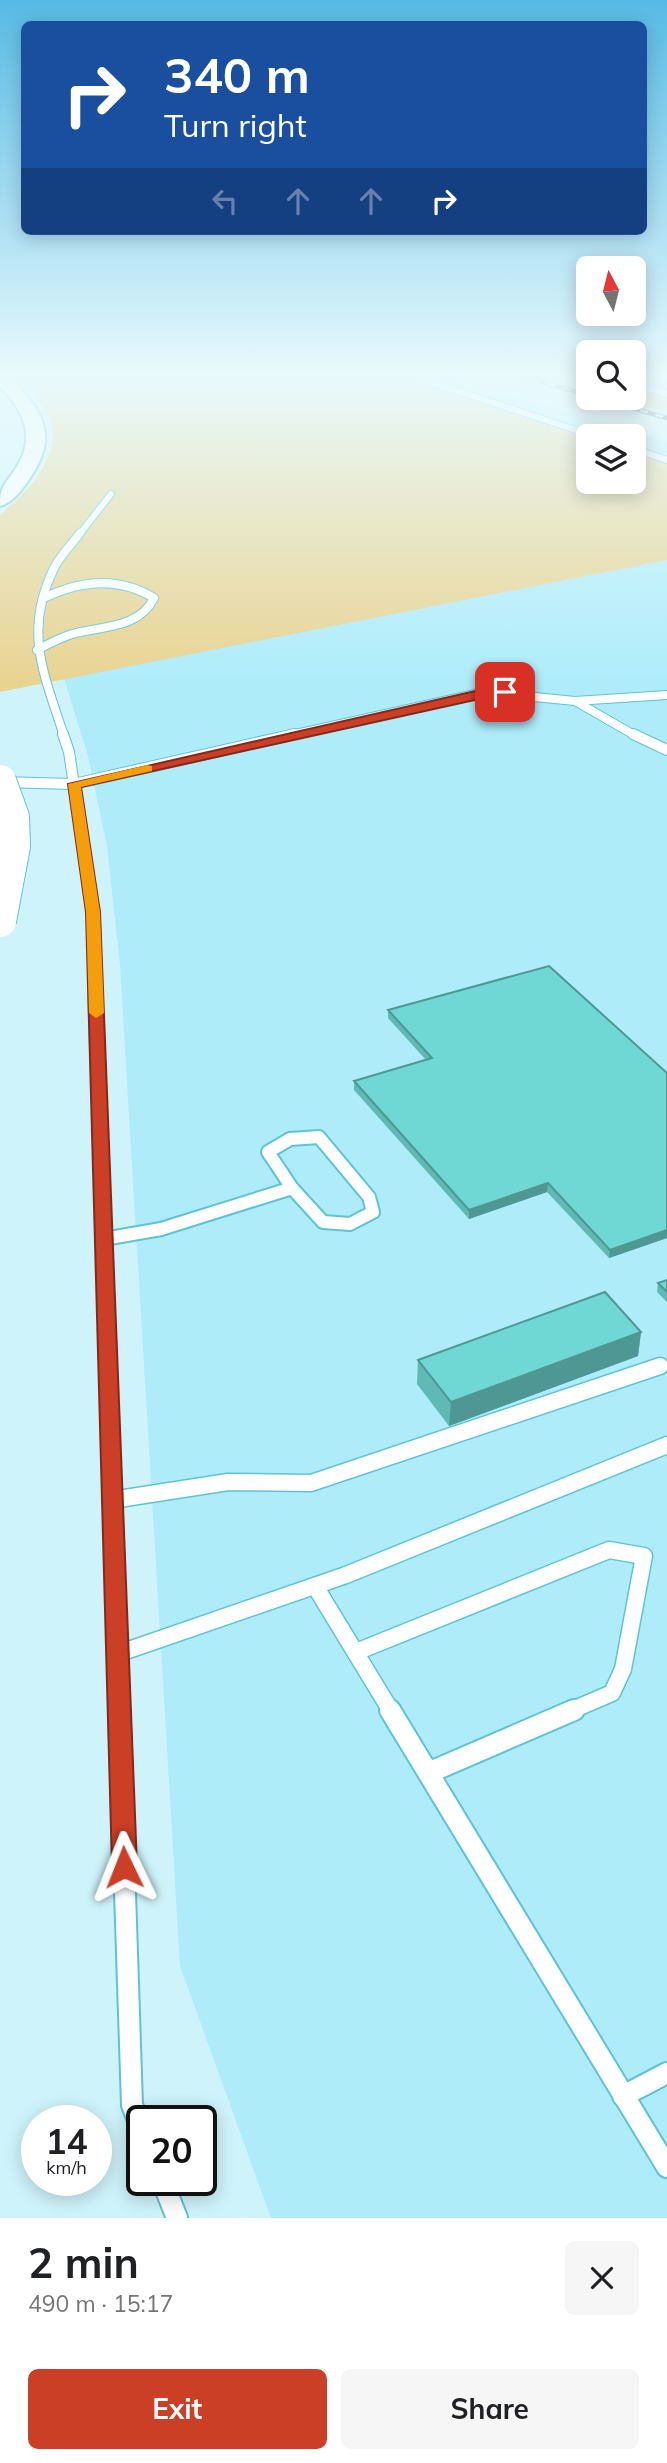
<!DOCTYPE html>
<meta charset="utf-8">
<style>
body{margin:0;font-family:Mulish,sans-serif;background:#f6f6f6;color:#202124;height:100vh;display:flex;flex-direction:column;font-size:26px;white-space:nowrap}
*{box-sizing:border-box;margin:0}
p{font-size:23px;color:#757577}
.icon{flex:none;width:38px;height:38px;fill:none;stroke:currentColor;stroke-width:2;stroke-linecap:round;stroke-linejoin:round}
.map{position:relative;height:2218px;overflow:hidden}
.details{display:flex;flex-direction:column;background:#fff;flex:1}
.details>*{flex:none}
.guide{position:absolute;left:21px;top:21px;width:626px;height:214px;border-radius:10px;box-shadow:0 4px 18px #0003;background:#1a4fa0;color:#fff;overflow:hidden}
.needle{width:46px;rotate:353deg}
.controls{position:absolute;left:576px;top:256px;display:grid;gap:14px}
.controls a{display:grid;place-items:center;width:70px;height:70px;border-radius:10px;background:#fff;box-shadow:0 4px 18px #0003;font-size:35px}
.speed{position:absolute;left:21px;top:2105px;display:flex;gap:14px;font-size:35px;font-weight:700;text-align:center}
.speed>*{display:grid;place-content:center;width:91px;height:91px;border-radius:50%;background:#fff;box-shadow:0 4px 18px #0003;line-height:1}
.speed small{font-size:18px;font-weight:400}
.speed .limit{border:4px solid #111;border-radius:10px;background:#fff;color:#111}
.pin{position:absolute;display:grid;place-items:center;width:60px;height:60px;color:#fff;margin:-30px;border-radius:14px;box-shadow:0 4px 10px #0006}
.me{position:absolute;width:77px;margin:-38px;rotate:358deg;stroke-linejoin:round;filter:drop-shadow(0 0 5px #0008)}
.turn{display:flex;align-items:center;gap:24px;height:147px;padding:0 28px;font-size:32px}
.turn .icon{width:91px;height:91px;stroke-width:2.5}
.turn b{display:block;font-size:49px;line-height:60px}
.lanes{display:flex;align-items:center;height:66px;padding:0 28px;background:#0003;justify-content:center;gap:35px;direction:ltr}
.lanes .off{opacity:.35}
.round{display:grid;place-items:center;flex:none;width:74px;height:74px;border-radius:10px;background:#f6f6f6}
.headline{display:flex;align-items:center;justify-content:space-between;height:119px;padding:0 28px}
h1{font-size:42px;font-weight:700;line-height:52px}
.button{display:flex;gap:14px;margin-top:auto;padding:14px 28px}
.button a{flex:1;height:80px;border-radius:10px;background:#cb3f27;color:#fff;font-size:28px;font-weight:700;line-height:80px;text-align:center}
.button a+a{background:#f6f6f6;color:#202124}
.map>svg:first-child{display:block}
</style>
<div class="map">
<svg width="667" height="2218" viewBox="0 0 667 2218">
<rect width="100%" height="100%" fill="#cef3fa"/>
<path fill="#aeecfa" d="M416 375H445L667 442V457L634 446V436H601Z
M667 560V2218H271L180 1966 120 965 107 846 88 756 64 678Z"/>
<path fill="#e9d390" d="M16 375H416L601 436H588V481H634V446L667 457V560L0 692V515C29 490 70 450 45 409 38 396 26 386 16 375Z
M634 375H667V412L617 397H634Z"/>
<g fill="none" stroke-linecap="round" stroke-linejoin="round">
<g stroke="#5dc3d7" stroke-width="8">
<path id="service-far5" d="M409 375 594 436
M634 384 667 394
M634 449 667 460
M79 535 111 494"/>
</g>
<g stroke="#5dc3d7" stroke-width="10">
<path id="service-far4" d="M37 650C48 644 60 638 72 634 101 626 139 629 154 598 118 576 81 580 44 598
M575 701 636 736
M64 736C44 674 23 632 54 568 60 556 72 544 80 533
M287 736 484 692 575 701 667 695"/>
</g>
<g stroke="#5dc3d7" stroke-width="12">
<path id="service-far3" d="M63 734 69 752 93 912 96 990
M633 734 667 750
M0 782 74 784 295 734"/>
</g>
<g stroke="#5dc3d7" stroke-width="16">
<path id="service-far2" d="M95 988 106 1309
M319 1137 369 1197 373 1212 350 1224 323 1222 292 1188 268 1152 290 1139Z
M104 1239 161 1229 292 1188"/>
</g>
<g stroke="#5dc3d7" stroke-width="19">
<path id="service-far1" d="M106 1307 119 1711
M112 1500 228 1482 311 1483 660 1366
M315 1586 391 1711
M356 1652 609 1550 644 1556 623 1669 612 1693 570 1711
M117 1654 346 1575 667 1445"/>
</g>
<g stroke="#5dc3d7" stroke-width="24">
<path id="service" d="M119 1710 132 2105 142 2130
M390 1710 667 2167
M428 1773 574 1710
M623 2096 667 2073
M162 2180 177 2218"/>
</g>
<g stroke="#5dc3d7" stroke-width="4">
<path id="motorway" d="M0 375H9C42 412 61 435 28 481 21 491 12 503 0 506 0 485 5 485 16 468 37 436 23 411 0 386Z"/>
</g>
<use href="#service-far5" stroke="#fff" stroke-width="6"/>
<use href="#service-far4" stroke="#fff" stroke-width="8"/>
<use href="#service-far3" stroke="#fff" stroke-width="10"/>
<use href="#service-far2" stroke="#fff" stroke-width="12"/>
<use href="#service-far1" stroke="#fff" stroke-width="16"/>
<use href="#service" stroke="#fff" stroke-width="20"/>
<use href="#motorway" fill="#fff" fill-rule="evenodd"/>
<g stroke="#2e5056" stroke-width="4.5">
<path id="rail" d="M516 375 588 395
M594 397 667 418"/>
</g>
<use href="#rail" stroke="#cef3fa" stroke-width="2.5" stroke-dasharray="8" stroke-linecap="butt"/>
<g stroke="#5dc3d7" stroke-width="34" stroke-linecap="butt">
<path id="motorway-bridge" d="M0 781 13 817 14 846 0 921"/>
</g>
<use href="#motorway-bridge" stroke="#fff" stroke-width="32"/>
</g>
<path fill="#5fbab6" d="M388 1010 667 1073V1238L609 1258 547 1192 469 1219 354 1090V1081L426 1060 388 1018Z
M667 1280V1302L657 1292 658 1283Z
M641 1332 638 1356 449 1426 417 1384 418 1360Z"/>
<path fill="#4e9794" d="M548 1183 547 1192 469 1219V1210Z
M667 1230V1238L609 1258 610 1250Z
M641 1332 638 1356 449 1426 451 1402Z"/>
<path fill="#6fd8d4" stroke="#4e9794" stroke-width="2" d="M549 966 667 1073V1230L610 1250 548 1183 469 1210 354 1081 432 1058 388 1010Z
M667 1280V1292L658 1283Z
M605 1292 641 1332 451 1402 418 1360Z"/>
<linearGradient id="sky" x2="0" y2="1"><stop stop-color="#57bae4"/><stop offset="0.55" stop-color="#e9fafd"/><stop offset="1" stop-color="#e9fafd" stop-opacity="0"/></linearGradient>
<rect width="667" height="685" fill="url(#sky)"/>
<path fill="#cb3f27" stroke="#842919" stroke-width="2" d="M484 689H505L511 692 81 787 100 912 137 1867 133 1875 124 1878 115 1875 112 1867 86 912 68 784Z"/>
<path fill="#f59e0b" d="M147 765 152 766V771L81 787 100 912 104 1013 96 1018 89 1013 86 912 68 784Z"/>
</svg>
<div class="controls">
<a><svg class="needle" viewBox="-14 -14 28 28"><path d="M0-13l5 13h-10z" fill="#e53935"/><path d="M0 13l5-13h-10z" fill="#757577"/></svg></a>
<a><svg class="icon" aria-label="search" viewBox="0 0 24 24"><circle cx="10" cy="10" r="6"/><path d="M15 15l6 6"/></svg></a>
<a><svg class="icon" aria-label="layers" viewBox="0 0 24 24"><path d="M12 4l9 5-9 5-9-5zM3 14l9 5 9-5"/></svg></a>
</div>
<div class="speed"><div>14<small>km/h</small></div><div class="limit">20</div></div>
<div class="pin" style="left:505px;top:692px;background:#d93025"><svg class="icon" aria-label="arrive" viewBox="0 0 24 24"><path d="M6 21V4h12l-3 4 3 4H6"/></svg></div>
<svg class="me" style="left:124px;top:1867px" viewBox="-20 -20 40 40"><path d="M0-17L14 15 0 8-14 15z" fill="#cb3f27" stroke="#fff" stroke-width="4"/></svg>
<div class="guide">
<div class="turn"><svg class="icon" aria-label="right" viewBox="0 0 24 24"><path d="M7 20v-9h11M14 6l5 5-5 5"/></svg><div><b>340 m</b>Turn right</div></div>
<div class="lanes"><svg class="icon off" aria-label="left" viewBox="0 0 24 24"><path d="M17 20v-9H6M10 6l-5 5 5 5"/></svg><svg class="icon off" aria-label="ahead" viewBox="0 0 24 24"><path d="M12 20V5M6 11l6-6 6 6"/></svg><svg class="icon off" aria-label="ahead" viewBox="0 0 24 24"><path d="M12 20V5M6 11l6-6 6 6"/></svg><svg class="icon" aria-label="right" viewBox="0 0 24 24"><path d="M7 20v-9h11M14 6l5 5-5 5"/></svg></div>
</div>
</div>
<section class="details">
<div class="headline"><div><h1>2 min</h1><p>490 m · 15:17</p></div><a class="round"><svg class="icon" aria-label="close" viewBox="0 0 24 24"><path d="M6 6l12 12M18 6L6 18"/></svg></a></div>
<div class="button"><a>Exit</a><a>Share</a></div>
</section>
